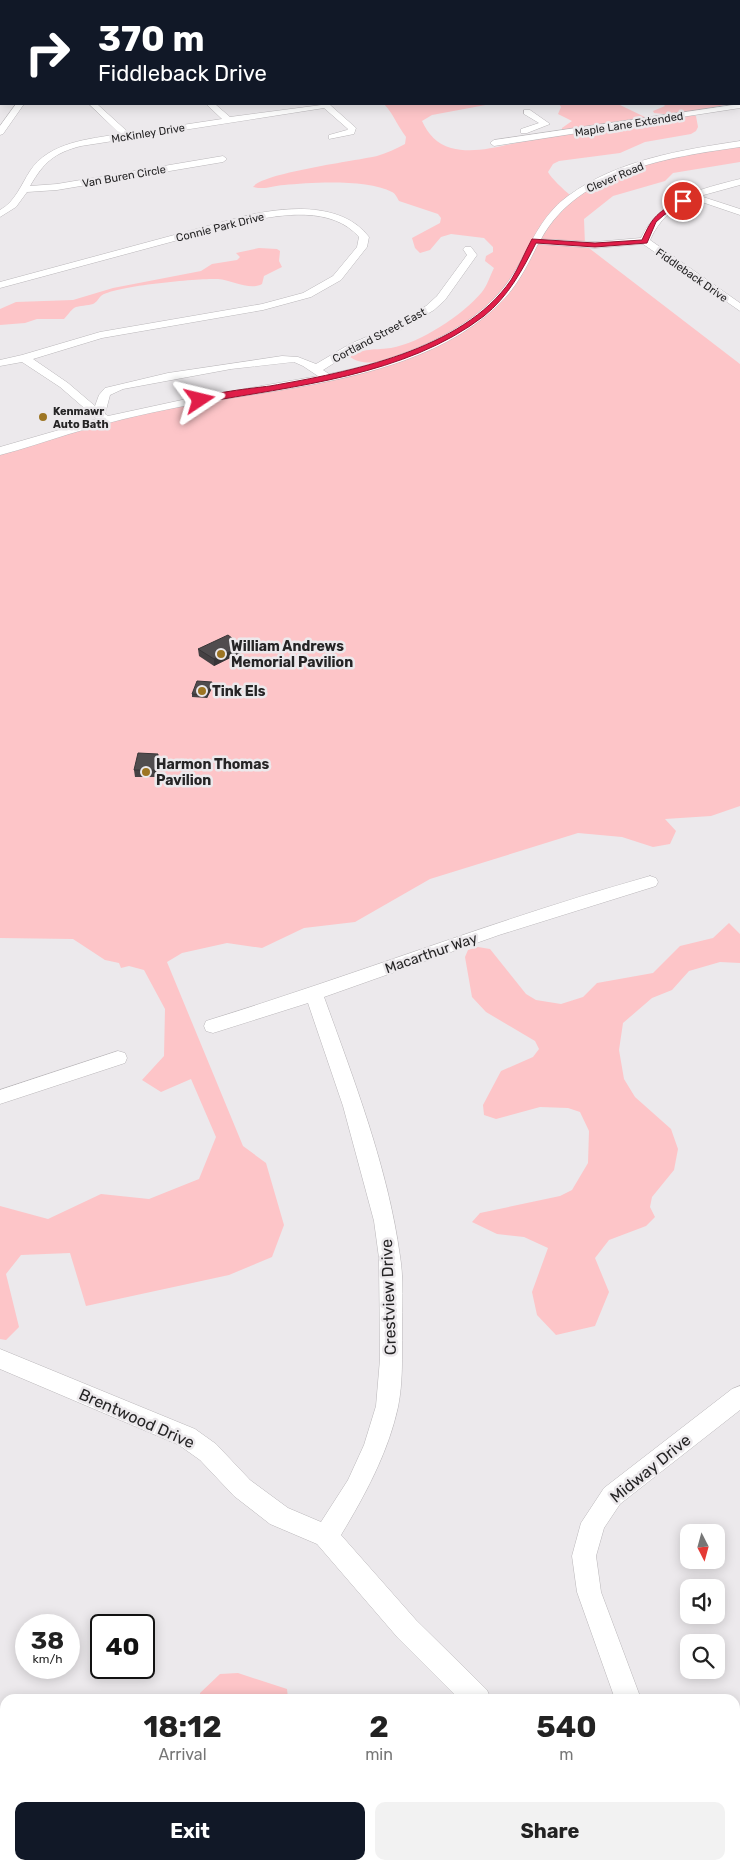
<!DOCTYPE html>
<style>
body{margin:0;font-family:Rubik,sans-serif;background:#f2f2f2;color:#222;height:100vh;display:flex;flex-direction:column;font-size:19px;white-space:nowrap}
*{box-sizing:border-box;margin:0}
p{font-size:16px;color:#767676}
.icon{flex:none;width:28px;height:28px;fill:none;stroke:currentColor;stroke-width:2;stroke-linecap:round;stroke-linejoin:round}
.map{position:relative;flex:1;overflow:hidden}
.details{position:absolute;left:0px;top:1694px;width:740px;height:176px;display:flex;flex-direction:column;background:#fff;border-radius:15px 15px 0 0;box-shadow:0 2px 12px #0003}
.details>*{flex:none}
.guide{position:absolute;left:0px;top:0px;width:740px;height:105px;box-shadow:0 2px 12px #0003;background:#111827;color:#fff;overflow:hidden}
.needle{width:32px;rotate:174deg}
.fabs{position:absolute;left:680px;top:1524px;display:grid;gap:10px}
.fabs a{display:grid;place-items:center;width:45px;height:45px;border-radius:10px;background:#fff;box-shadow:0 2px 12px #0003;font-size:25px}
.speed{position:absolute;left:15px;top:1614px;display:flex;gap:10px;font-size:25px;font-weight:700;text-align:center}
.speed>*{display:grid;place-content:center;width:65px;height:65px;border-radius:50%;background:#fff;box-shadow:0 2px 12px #0003;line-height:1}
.speed small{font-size:12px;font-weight:400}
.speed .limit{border:2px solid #111;border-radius:8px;background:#fff;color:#111}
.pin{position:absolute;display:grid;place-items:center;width:42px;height:42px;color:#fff;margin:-21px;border:2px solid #fff;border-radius:50%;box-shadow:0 1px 5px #0007}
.me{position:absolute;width:55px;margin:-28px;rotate:80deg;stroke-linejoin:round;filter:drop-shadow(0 0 4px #0008)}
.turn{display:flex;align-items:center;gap:18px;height:105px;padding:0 15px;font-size:22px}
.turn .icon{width:65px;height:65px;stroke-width:2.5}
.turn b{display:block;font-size:35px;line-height:42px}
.eta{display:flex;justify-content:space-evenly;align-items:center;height:85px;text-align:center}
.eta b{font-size:30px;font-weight:700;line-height:35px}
.action{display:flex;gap:10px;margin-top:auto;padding:10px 15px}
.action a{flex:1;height:58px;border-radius:10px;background:#111827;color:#fff;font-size:20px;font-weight:700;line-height:58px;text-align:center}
.action a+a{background:#f2f2f2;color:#222}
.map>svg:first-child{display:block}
</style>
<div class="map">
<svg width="740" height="1869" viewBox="0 0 740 1869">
<rect width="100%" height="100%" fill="#ece9ec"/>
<path fill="#fdc5c8" d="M384 104H491L432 115 422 121C428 134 437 144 451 148 477 155 506 144 531 140 584 131 637 123 690 115L696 116 698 127 696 131 691 134 645 142 620 153 559 161 553 164 548 172C551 178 564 190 570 195L510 281C500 292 490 305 478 314 454 333 379 378 350 357 358 348 379 350 391 348 420 343 463 315 482 292 487 286 490 276 494 268L485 261 486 256 493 252V247L484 238 451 234 441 237 430 250 420 253 415 248 412 238 440 223 441 218 438 214 399 201C397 198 396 194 392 192 368 179 312 182 284 185 272 186 265 190 253 187 262 173 355 161 377 156 387 153 396 149 405 144L406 137C397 125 394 115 384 104Z
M559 104H618L651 120 562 130V128L572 121 558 114 561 107Z
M663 104H730L674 115 654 113 653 111 665 106Z
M740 146V162L673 173 665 181 613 196 584 219 585 245 740 364V806L711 816 665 819 676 831 670 844 653 847 622 837 578 833 430 879 355 922 304 928 262 948 227 943 182 953 167 962 243 1146 266 1163 284 1225 272 1257 229 1275 86 1306 70 1253 21 1255 6 1274 19 1327 6 1340 0 1339V1206L48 1219 101 1194 149 1199 199 1179 216 1137 191 1079 161 1092 142 1080 164 1056 165 1009 144 970 129 966 121 968 119 963 105 960 73 939 0 938V451L105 420 327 378 420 350 483 314 504 292 553 215 593 185 636 167 665 158Z
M259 248 277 249 280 251 279 261 282 267 264 276 262 284C250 291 232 280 218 279 200 278 112 286 101 296 98 299 97 302 93 304 88 306 79 305 74 308 71 310 67 316 64 319H37L25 323 0 325V309L16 302 73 300 113 288 201 271 212 264 237 260 240 257 236 253Z
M729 923 740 934V963L720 962 689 971 672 990 652 998 623 1023 619 1050 624 1079 635 1097 671 1129 678 1149 674 1170 652 1197 650 1207 655 1217 646 1226 609 1240 595 1258 609 1292 595 1326 556 1335 537 1315 532 1292 548 1248 524 1237 497 1234 472 1222 480 1213 560 1196 572 1190 588 1163 589 1131 580 1112 568 1108 540 1107 496 1119 484 1115 483 1105 501 1071 533 1057 539 1049 535 1041 486 1012 472 997 465 957 468 950 478 947 490 949 526 994 536 1000 561 1004 583 997 597 983 653 973 680 946 713 938Z
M238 1673 287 1689 288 1699H200V1693L220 1674Z"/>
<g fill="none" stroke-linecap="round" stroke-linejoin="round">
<g stroke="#bab7ba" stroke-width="1">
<path id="minor" d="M0 64H1V69H0Z
M16 104H24L3 134 0 135V126Z
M89 104H97L129 133 222 119 206 104H215L230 117 329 104 356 128 354 134 329 139V135L347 130 348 129 324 108 81 146C54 153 44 162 30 186L57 184 223 156 227 159 223 162 57 190 27 192 16 207 0 217V210C15 202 21 185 30 171 49 142 89 139 120 134Z
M740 104V108L494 146 490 143 494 140Z
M524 110H530L550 124 527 133H521V129L539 123 524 114Z
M740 141V147C670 157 579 170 541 239L595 242 641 238C660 198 700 189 740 179V185L700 196 740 209V215L693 199C672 208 659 220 650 240L740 303V311L643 244 595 248 538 244C527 266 517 287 499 304 421 381 281 387 179 407 142 414 105 423 69 434 46 441 23 449 0 455V447L97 419 60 387 22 362 0 366V360L22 355 100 332 262 304 303 293 333 276 357 247 359 237C332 206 282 214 245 222L0 288V282L241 217C281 207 341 200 369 237L367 247 341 280 311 297 263 310 102 338 33 359 68 383 95 406 99 395 105 388 168 373 282 356 298 357 316 364 350 344 392 326 426 306 437 296 467 255 463 249 465 247H471L477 255 445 300 434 310 400 330 358 348 323 370 329 374C393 361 472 335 510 279 530 249 538 218 568 196 617 160 681 150 740 141ZM294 362 303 366 318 376 182 400 108 416 105 414 110 395 123 389 231 369Z
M650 876 656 878 658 882 656 886 499 935 324 997C354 1080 388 1168 400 1256 404 1280 402 1307 402 1331 402 1356 403 1383 398 1407 388 1453 365 1495 341 1535L416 1620 487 1690 491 1699H459L398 1638 317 1544 270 1524 234 1496 200 1460 179 1445 0 1369V1349L195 1429 216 1444 250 1480 288 1508 321 1522 348 1480 364 1445 376 1406 380 1359 379 1258 374 1221 343 1106 308 1003 213 1033 206 1031 204 1026 206 1021C355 975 500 918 650 876Z
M118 1051 125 1053 127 1058 125 1063 0 1104V1090Z
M740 1386V1410L620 1504 604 1528 596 1556 601 1592 641 1699H615L577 1592 572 1556 581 1523 604 1488 732 1389Z
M0 1713 5 1715V1743L0 1741Z
M127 1865H156L158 1869H129Z
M630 1865H659L661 1869H632Z"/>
</g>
<use href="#minor" fill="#fff" fill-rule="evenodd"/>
</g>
<path fill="#454143" d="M198 649 242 652 214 666 199 656Z
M213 686 207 698 192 697V694Z
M158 754 159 761 155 777H135L134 770Z"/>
<path fill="#383537" d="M242 646V652L214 666V659Z
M212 682 213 686 207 698V695Z
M158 754 159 761 155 777 154 770Z"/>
<path fill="#504c4e" stroke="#383537" d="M228 635 242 646 214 659 198 649Z
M197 681 212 682 207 695 192 694Z
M138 753 158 754 154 770H134Z"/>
<path fill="#e11d48" stroke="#92132f" d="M681 199 686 201 664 215 656 222 647 243 595 247 536 243C523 269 508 297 484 316 406 376 293 386 200 403L196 400C206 393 254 388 270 386 349 372 462 351 511 280 519 267 525 252 532 239L595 243 642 240C653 215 658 213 681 199Z"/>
<g fill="#9d7523" stroke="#ece9ec" stroke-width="2">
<circle cx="43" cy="417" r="5"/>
<circle cx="221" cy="654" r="5"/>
<circle cx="202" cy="691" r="5"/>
<circle cx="146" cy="772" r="5"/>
</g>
<g text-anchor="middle" stroke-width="5" stroke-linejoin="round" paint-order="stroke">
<g font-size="11" fill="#252425" stroke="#ece9ec">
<text transform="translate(629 124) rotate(-9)" y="4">Maple Lane Extended</text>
<text transform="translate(148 133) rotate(-9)" y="4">McKinley Drive</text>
<text transform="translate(124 176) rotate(-10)" y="4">Van Buren Circle</text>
<text transform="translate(615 177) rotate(-23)" y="4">Clever Road</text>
<text transform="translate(220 227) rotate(-14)" y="4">Connie Park Drive</text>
<text transform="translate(692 275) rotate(35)" y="4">Fiddleback Drive</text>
<text transform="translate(379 335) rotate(-28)" y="4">Cortland Street East</text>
</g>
<g font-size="11" font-weight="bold" fill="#252425" stroke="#ece9ec" text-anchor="start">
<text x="53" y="415">Kenmawr<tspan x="53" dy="13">Auto Bath</tspan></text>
</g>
<g font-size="14" font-weight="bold" fill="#252425" stroke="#ece9ec" text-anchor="start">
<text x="231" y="651">William Andrews<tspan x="231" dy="16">Memorial Pavilion</tspan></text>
<text x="212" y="696">Tink Els</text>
<text x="156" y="769">Harmon Thomas<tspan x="156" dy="16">Pavilion</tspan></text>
</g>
<g font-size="14" fill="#252425" stroke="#ece9ec">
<text transform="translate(431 953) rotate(-19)" y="5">Macarthur Way</text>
</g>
<g font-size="16" fill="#252425" stroke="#ece9ec">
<text transform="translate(388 1297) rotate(-92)" y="6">Crestview Drive</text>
<text transform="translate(137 1418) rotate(24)" y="6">Brentwood Drive</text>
<text transform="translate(650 1468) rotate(-39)" y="6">Midway Drive</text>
</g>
</g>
</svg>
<div class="fabs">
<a><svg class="needle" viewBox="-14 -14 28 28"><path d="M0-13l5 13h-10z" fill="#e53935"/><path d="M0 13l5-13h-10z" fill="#767676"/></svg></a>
<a><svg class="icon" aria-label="sound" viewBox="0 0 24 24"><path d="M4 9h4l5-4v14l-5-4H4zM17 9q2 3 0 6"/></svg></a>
<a><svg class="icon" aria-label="search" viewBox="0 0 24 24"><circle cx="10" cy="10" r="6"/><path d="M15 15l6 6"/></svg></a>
</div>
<div class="speed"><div>38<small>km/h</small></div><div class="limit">40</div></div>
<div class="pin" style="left:683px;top:201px;background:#d93025"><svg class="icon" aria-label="arrive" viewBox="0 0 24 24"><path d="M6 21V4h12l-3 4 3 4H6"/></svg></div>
<svg class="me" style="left:200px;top:400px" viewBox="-20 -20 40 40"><path d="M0-17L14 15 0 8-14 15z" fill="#e11d48" stroke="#fff" stroke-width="4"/></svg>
<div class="guide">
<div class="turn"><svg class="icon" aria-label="right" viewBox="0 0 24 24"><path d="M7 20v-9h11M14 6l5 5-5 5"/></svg><div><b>370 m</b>Fiddleback Drive</div></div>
</div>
<section class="details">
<div class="eta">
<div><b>18:12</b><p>Arrival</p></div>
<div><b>2</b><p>min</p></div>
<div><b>540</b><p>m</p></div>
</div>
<div class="action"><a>Exit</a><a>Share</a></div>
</section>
</div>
